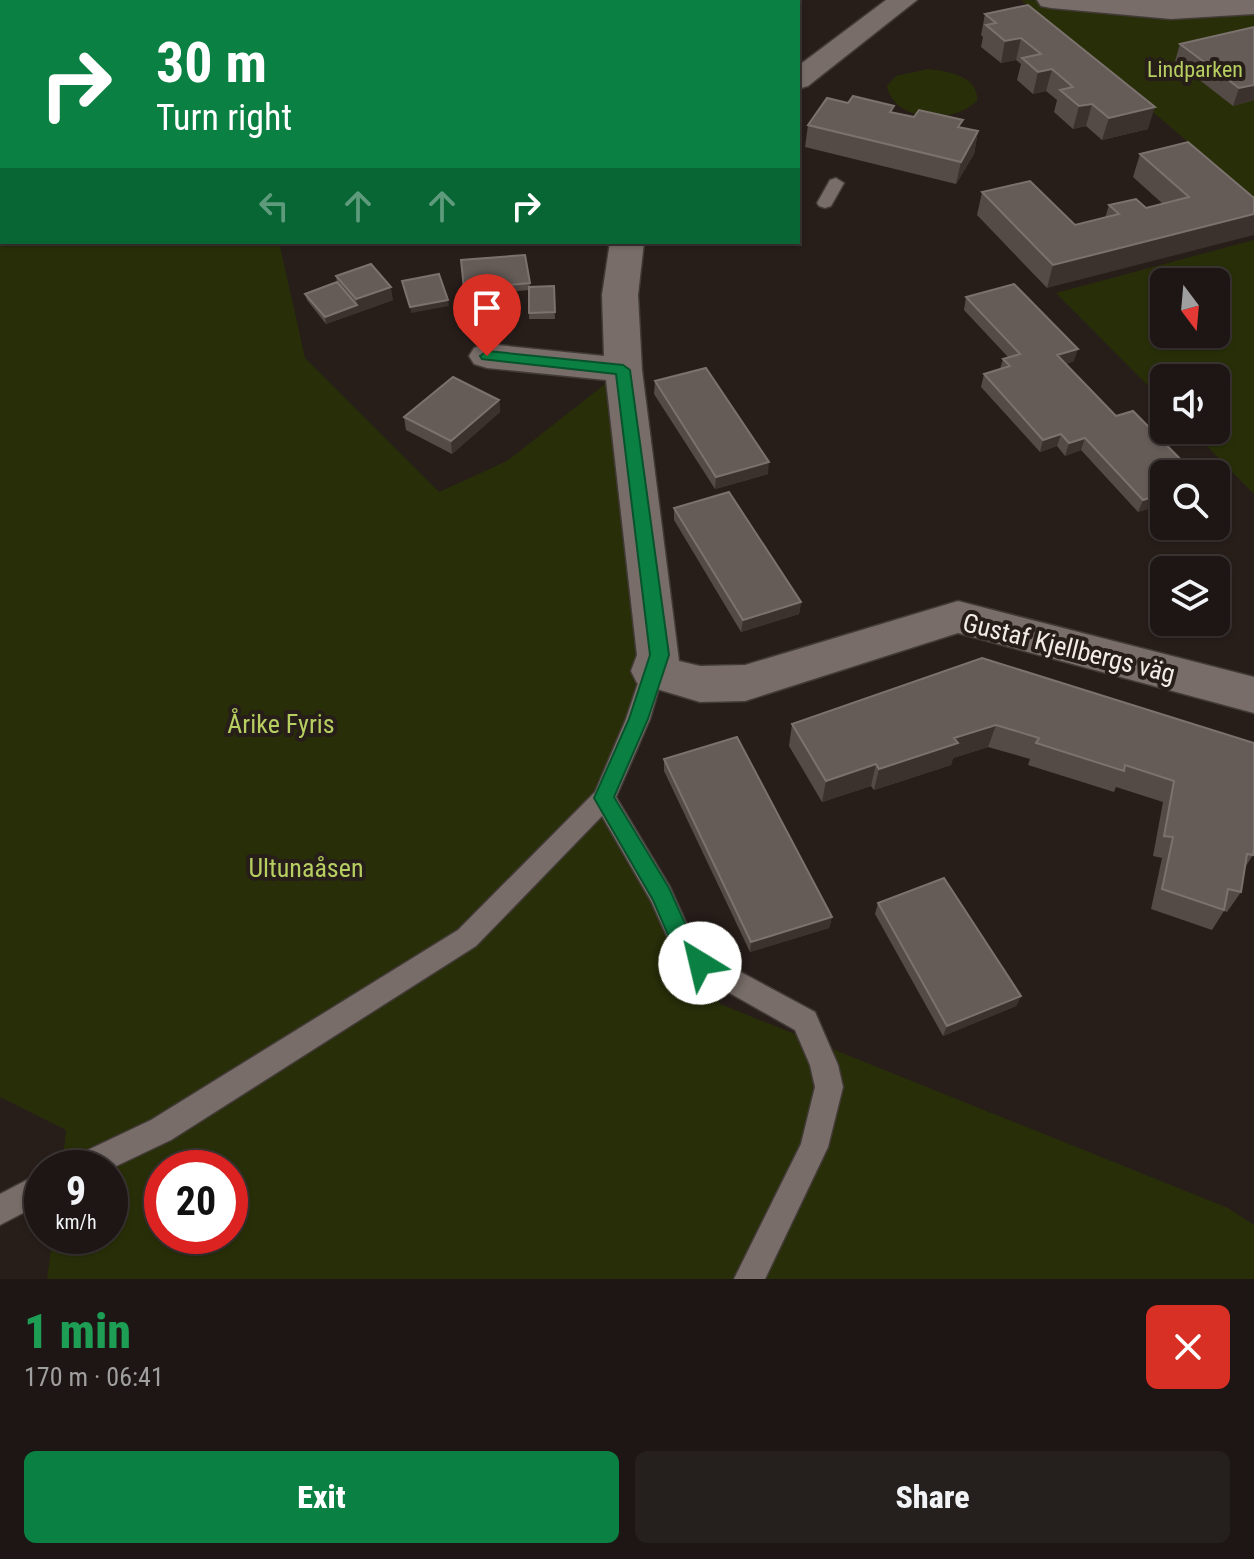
<!DOCTYPE html>
<meta charset="utf-8">
<style>
body{margin:0;font-family:"Roboto Condensed",sans-serif;background:#251f1d;color:#f1f3f6;height:100vh;display:flex;flex-direction:column;font-size:30px;white-space:nowrap}
*{box-sizing:border-box;margin:0}
p{font-size:26px;color:#a09fa0}
.icon{flex:none;width:44px;height:44px;fill:none;stroke:currentColor;stroke-width:2;stroke-linecap:round;stroke-linejoin:round}
.map{position:relative;height:1279px;overflow:hidden}
.details{display:flex;flex-direction:column;background:#1d1614;flex:1}
.details>*{flex:none}
.hud{position:absolute;left:0px;top:0px;width:800px;height:244px;box-shadow:0 2px 6px #0004,0 0 0 2px #3b3534;background:#0b8043;color:#fff;overflow:hidden}
.needle{width:52px;rotate:164deg}
.fabs{position:absolute;left:1150px;top:268px;display:grid;gap:16px}
.fabs a{display:grid;place-items:center;width:80px;height:80px;border-radius:12px;background:#1d1614;box-shadow:0 2px 6px #0004,0 0 0 2px #3b3534;font-size:40px}
.speed{position:absolute;left:24px;top:1150px;display:flex;gap:16px;font-size:40px;font-weight:700;text-align:center}
.speed>*{display:grid;place-content:center;width:104px;height:104px;border-radius:50%;background:#1d1614;box-shadow:0 2px 6px #0004,0 0 0 2px #3b3534;line-height:1}
.speed small{font-size:20px;font-weight:400}
.speed .limit{border:12px solid #d22;background:#fff;color:#111}
.pin{position:absolute;display:grid;place-items:center;width:68px;height:68px;color:#fff;margin:-82px -34px;border-radius:50% 50% 50% 0;rotate:-45deg;box-shadow:0 0 8px #0007}
.pin .icon{rotate:45deg}
.me{position:absolute;width:88px;margin:-44px;rotate:324deg;stroke-linejoin:round;filter:drop-shadow(0 0 6px #0008)}
.turn{display:flex;align-items:center;gap:28px;height:168px;padding:0 24px;font-size:36px}
.turn .icon{width:104px;height:104px;stroke-width:2.5}
.turn b{display:block;font-size:56px;line-height:68px}
.lanes{display:flex;align-items:center;height:76px;padding:0 24px;background:#0003;justify-content:center;gap:40px;direction:ltr}
.lanes .off{opacity:.35}
.round{display:grid;place-items:center;flex:none;width:84px;height:84px;border-radius:12px;background:#251f1d}
.summary{display:flex;align-items:center;justify-content:space-between;height:136px;padding:0 24px}
h1{font-size:48px;font-weight:800;line-height:60px;color:#1e9e55}
.cta{display:flex;gap:16px;margin-top:auto;padding:16px 24px}
.cta a{flex:1;height:92px;border-radius:12px;background:#0b8043;color:#fff;font-size:32px;font-weight:800;line-height:92px;text-align:center}
.cta a+a{background:#251f1d;color:#f1f3f6}
.map>svg:first-child{display:block}
</style>
<div class="map">
<svg width="1254" height="1279" viewBox="0 0 1254 1279">
<rect width="100%" height="100%" fill="#271e1a"/>
<path fill="#282f08" fill-rule="evenodd" d="M0 0 77 2H2V242H279L305 358 439 492 507 461 623 370 656 638 604 798 720 1004 1228 1208 1254 1225V1279H47L53 1236H110V1168H62L66 1130 0 1097ZM162 1168H230V1236H162Z
M1021 0 1254 6V198Z
M928 69C948 71 979 76 977 101 954 124 894 123 887 86L896 76Z
M1254 240V494L1191 430H1216V378H1164V402L1056 293ZM1164 282H1216V334H1164Z"/>
<g fill="none" stroke-linecap="round" stroke-linejoin="round">
<g stroke="#423a37" stroke-width="3">
<path id="service" d="M241 0H255L256 2H242Z
M836 178 844 183 831 206 825 208 819 206 817 203 830 180Z
M653 662 661 665 664 671 650 719 616 797 670 887 692 936 709 955 815 1012 838 1065 843 1087 828 1147 765 1279H734L801 1144 815 1087 810 1065 795 1030 691 971 674 952 651 901 602 816 476 946 171 1140 110 1169 67 1168 71 1158 151 1120 458 930 595 792 626 719 642 671 645 665Z
M42 1172V1203L0 1225V1194Z"/>
</g>
<g stroke="#423a37" stroke-width="3">
<path id="minor" d="M886 0H917L808 86 798 89V66Z
M1037 0H1254V14L1171 19 1051 8 1041 6Z
M610 242H644L638 295 642 370 679 661 700 666 745 665 958 601 1254 677V713L958 633 745 701 700 702 637 683 631 671 637 655 606 380 487 368 474 364 469 356 474 348 487 344 604 356 602 295Z"/>
</g>
<use href="#service" fill="#786d68" fill-rule="evenodd"/>
<use href="#minor" fill="#786d68" fill-rule="evenodd"/>
</g>
<path fill="#544a46" d="M121 0H242L246 2H122Z
M1028 5 1148 129 1102 140 1086 126 1073 129 1054 112 1057 100 1046 91 1033 94 1017 80 1021 64 1016 60 1001 63 981 47 983 37 981 35 985 14Z
M1254 27V100L1233 106 1175 61 1180 44Z
M893 113 978 131 974 154 956 184 805 147 808 125Z
M1140 154 1254 198 1047 288 977 215 982 192 1075 225 1105 218 1109 205 1146 208 1163 204 1133 177Z
M510 242H535L534 244Z
M525 255 530 287 554 286 555 319H529V290L465 296 461 260Z
M336 276 393 300 326 324 307 300 305 294 337 282Z
M966 297 1074 361 1066 364 1164 474V504L1138 512 1081 450 1065 456 1057 446 1040 452 981 387 984 374 1000 369 1003 359 1008 357 964 310Z
M655 381 768 474 715 489 654 394Z
M499 400 500 412 452 454 406 430 404 417Z
M674 508 801 602 799 614 741 632 674 520Z
M982 658 1254 743 1253 855 1244 869 1241 892 1227 912 1224 911 1212 930 1151 909 1162 858 1153 856 1163 802 1116 787 1114 792 1028 765 1030 759 988 747 953 758 951 765 874 790 871 786 822 802 789 746 792 724Z
M664 759 832 917 829 928 750 952 664 771Z
M878 903 1021 996 1016 1006 943 1036 875 914Z"/>
<path fill="#3b312d" d="M134 0H210L203 2H134Z
M739 0H749L748 2H736Z
M1021 38 1016 60 1001 63 1005 41Z
M1052 69 1046 91 1033 94 1038 72Z
M1254 85V100L1233 106 1239 88Z
M1092 104 1086 126 1073 129 1079 106Z
M1155 107 1148 129 1102 140 1109 118Z
M978 131 974 154 956 184 961 162Z
M1254 214V235L1047 288 1053 265Z
M391 287 393 300 326 324 325 317 357 305 356 299Z
M448 300 449 306 411 313 410 307Z
M1078 349 1074 361 1054 368 1057 355Z
M499 400 500 412 452 454 451 441Z
M1061 434 1057 446 1040 452 1043 440Z
M1085 438 1081 450 1065 456 1069 443Z
M769 462 768 474 715 489 716 477Z
M1164 493V504L1138 512 1143 500Z
M801 602 799 614 741 632 743 620Z
M996 725 988 747 953 758 951 765 874 790 879 769 954 738Z
M876 764 871 786 822 802 826 781Z
M832 917 829 928 750 952 751 942Z
M1021 996 1016 1006 943 1036 947 1026Z"/>
<path fill="#655c58" stroke="#7b726e" stroke-width="2" d="M203 0H242L246 2H199Z
M679 0H739L736 2H676Z
M1028 5 1155 107 1109 118 1092 104 1079 106 1060 90 1073 87 1052 69 1038 72 1022 58 1041 54 1021 38 1005 41 986 25 996 23 985 14Z
M1254 27V85L1239 88 1180 44Z
M853 96 894 106 890 112 914 117 919 110 963 120 958 127 978 131 961 162 808 125 827 98 848 103Z
M1188 142 1254 198V214L1053 265 982 192 1030 181 1075 225 1119 214 1109 205 1136 199 1146 208 1189 197 1140 154Z
M525 255 530 283 464 289 461 260Z
M371 264 391 287 356 299 336 276Z
M439 274 448 300 410 307 402 281Z
M337 282 357 305 325 317 305 294Z
M1014 284 1078 349 1057 355 1116 416 1133 411 1195 474H1164V493L1143 500 1085 438 1069 443 1061 434 1043 440 984 374 1010 366 1003 359 1020 354 966 297Z
M554 286 555 312 529 313V287Z
M706 368 769 462 716 477 655 381Z
M453 377 499 400 451 441 404 417Z
M729 492 801 602 743 620 674 508Z
M982 658 1254 743V849L1253 855 1247 854 1241 892 1228 889 1224 910 1162 889 1173 837 1164 836 1174 781 1125 765 1124 771 1036 743 1039 738 996 725 954 738 958 743 879 769 876 764 826 781 792 724Z
M737 737 832 917 751 942 664 759Z
M944 878 1021 996 947 1026 878 903Z"/>
<path fill="#0b8043" stroke="#07532c" stroke-width="2" d="M487 351 623 365 630 370 669 655 648 719 614 797 669 888 691 937 710 963 707 970 700 973 692 970 675 951 653 900 594 798 629 719 650 655 616 374 482 359 480 356Z"/>
<g text-anchor="middle" stroke-width="8" stroke-linejoin="round" paint-order="stroke">
<g font-size="22" fill="#b7ce61" stroke="#271e1a">
<text x="1195" y="77">Lindparken</text>
</g>
<g font-size="26" fill="#f2ece9" stroke="#271e1a">
<text transform="translate(1069 648) rotate(14)" y="9">Gustaf Kjellbergs väg</text>
</g>
<g font-size="26" fill="#b7ce61" stroke="#271e1a">
<text x="281" y="733">Årike Fyris</text>
<text x="306" y="877">Ultunaåsen</text>
</g>
</g>
</svg>
<div class="fabs">
<a><svg class="needle" viewBox="-14 -14 28 28"><path d="M0-13l5 13h-10z" fill="#e53935"/><path d="M0 13l5-13h-10z" fill="#a09fa0"/></svg></a>
<a><svg class="icon" aria-label="sound" viewBox="0 0 24 24"><path d="M4 9h4l5-4v14l-5-4H4zM17 9q2 3 0 6"/></svg></a>
<a><svg class="icon" aria-label="search" viewBox="0 0 24 24"><circle cx="10" cy="10" r="6"/><path d="M15 15l6 6"/></svg></a>
<a><svg class="icon" aria-label="layers" viewBox="0 0 24 24"><path d="M12 4l9 5-9 5-9-5zM3 14l9 5 9-5"/></svg></a>
</div>
<div class="speed"><div>9<small>km/h</small></div><div class="limit">20</div></div>
<div class="pin" style="left:487px;top:356px;background:#d93025"><svg class="icon" aria-label="arrive" viewBox="0 0 24 24"><path d="M6 21V4h12l-3 4 3 4H6"/></svg></div>
<svg class="me" style="left:700px;top:963px" viewBox="-20 -20 40 40"><circle r="19" fill="#fff"/><path d="M0-13L10 11 0 6-10 11z" fill="#0b8043"/></svg>
<div class="hud">
<div class="turn"><svg class="icon" aria-label="right" viewBox="0 0 24 24"><path d="M7 20v-9h11M14 6l5 5-5 5"/></svg><div><b>30 m</b>Turn right</div></div>
<div class="lanes"><svg class="icon off" aria-label="left" viewBox="0 0 24 24"><path d="M17 20v-9H6M10 6l-5 5 5 5"/></svg><svg class="icon off" aria-label="ahead" viewBox="0 0 24 24"><path d="M12 20V5M6 11l6-6 6 6"/></svg><svg class="icon off" aria-label="ahead" viewBox="0 0 24 24"><path d="M12 20V5M6 11l6-6 6 6"/></svg><svg class="icon" aria-label="right" viewBox="0 0 24 24"><path d="M7 20v-9h11M14 6l5 5-5 5"/></svg></div>
</div>
</div>
<section class="details">
<div class="summary"><div><h1>1 min</h1><p>170 m · 06:41</p></div><a class="round" style="background:#d93025;color:#fff"><svg class="icon" aria-label="close" viewBox="0 0 24 24"><path d="M6 6l12 12M18 6L6 18"/></svg></a></div>
<div class="cta"><a>Exit</a><a>Share</a></div>
</section>
